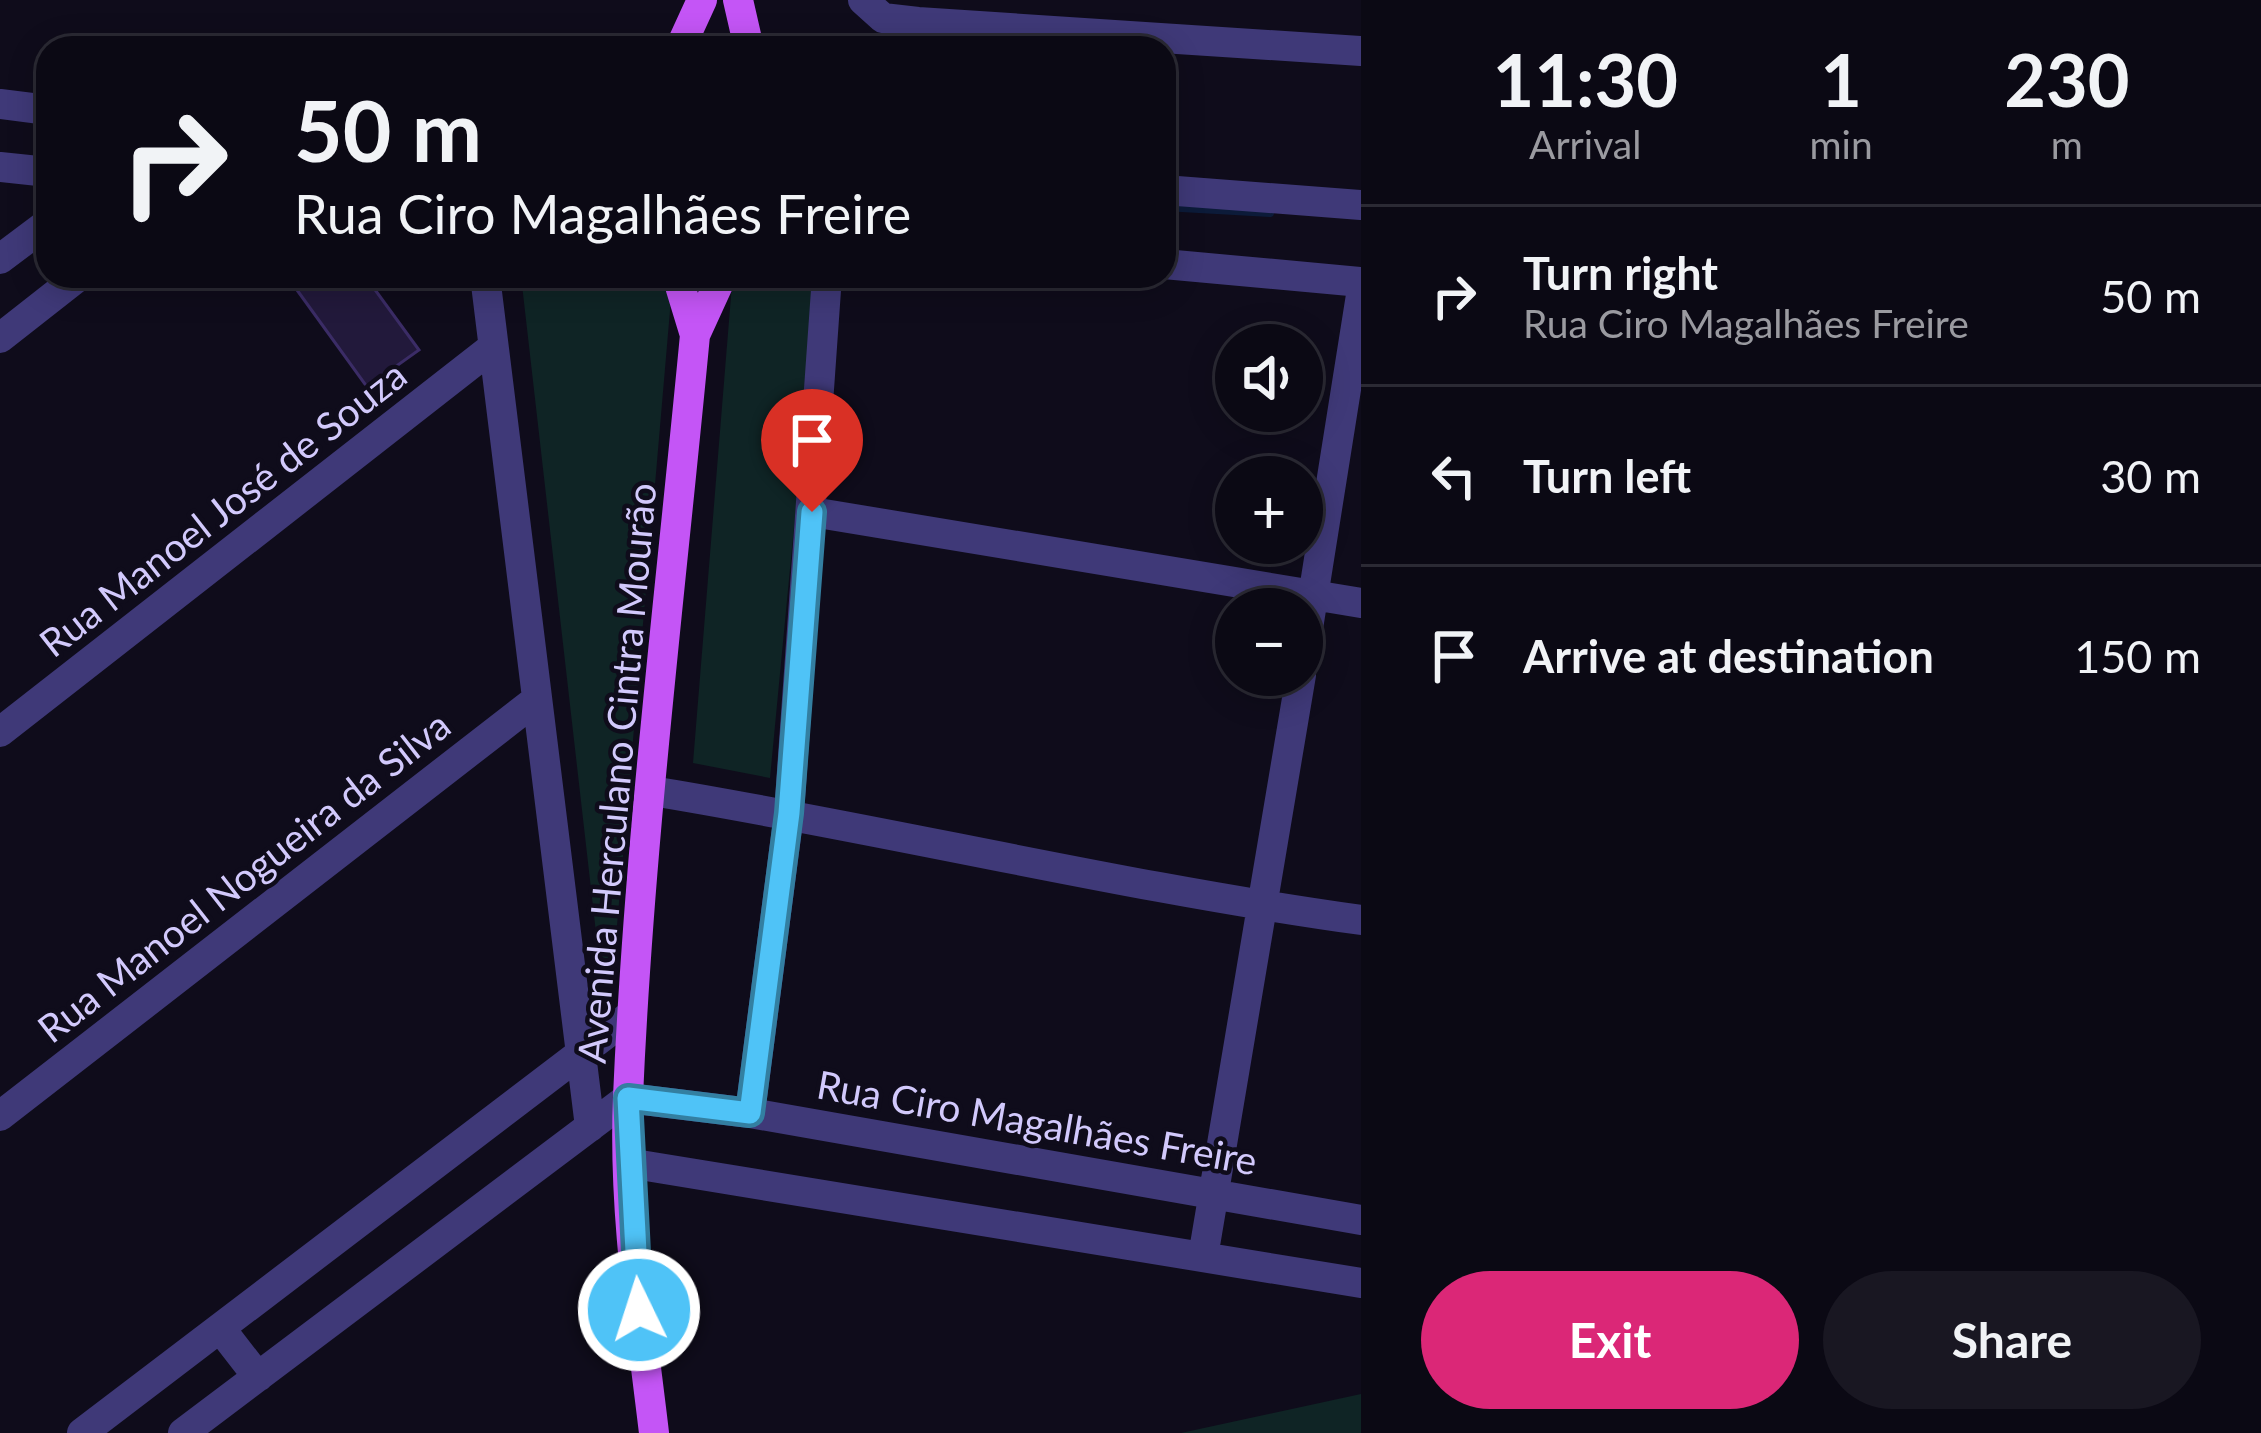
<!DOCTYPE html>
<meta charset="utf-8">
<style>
body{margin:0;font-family:Lato,sans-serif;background:#191722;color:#f1f3f6;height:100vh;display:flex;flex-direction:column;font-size:45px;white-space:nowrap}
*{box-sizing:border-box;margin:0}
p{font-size:39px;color:#9a9aa0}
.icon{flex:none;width:66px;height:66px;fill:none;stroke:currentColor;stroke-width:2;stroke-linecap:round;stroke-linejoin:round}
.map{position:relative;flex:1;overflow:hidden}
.sheet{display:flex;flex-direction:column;background:#0b0914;width:900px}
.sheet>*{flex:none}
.hud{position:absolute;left:36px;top:36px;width:1140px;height:252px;border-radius:36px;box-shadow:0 6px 30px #0003,0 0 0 3px #2b2a34;background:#0b0914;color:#f1f3f6;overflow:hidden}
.tools{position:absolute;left:1215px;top:324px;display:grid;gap:24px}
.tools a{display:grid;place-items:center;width:108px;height:108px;border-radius:50%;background:#0b0914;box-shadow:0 6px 30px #0003,0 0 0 3px #2b2a34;font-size:60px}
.pin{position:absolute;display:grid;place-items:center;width:102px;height:102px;color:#fff;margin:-123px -51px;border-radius:50% 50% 50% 0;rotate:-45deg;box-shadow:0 0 12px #0007}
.pin .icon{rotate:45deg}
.me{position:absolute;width:132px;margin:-66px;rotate:356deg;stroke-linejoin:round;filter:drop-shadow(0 0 9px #0008)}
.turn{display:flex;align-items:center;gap:42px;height:252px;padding:0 60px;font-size:54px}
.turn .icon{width:156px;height:156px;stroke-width:2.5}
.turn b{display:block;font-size:84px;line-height:102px}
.eta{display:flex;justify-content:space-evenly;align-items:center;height:204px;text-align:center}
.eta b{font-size:72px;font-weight:700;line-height:84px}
.primary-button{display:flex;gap:24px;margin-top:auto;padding:24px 60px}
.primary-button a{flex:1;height:138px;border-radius:72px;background:#db2777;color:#fff;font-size:48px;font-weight:700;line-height:138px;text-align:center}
.primary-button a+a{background:#191722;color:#f1f3f6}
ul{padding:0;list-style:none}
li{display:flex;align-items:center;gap:36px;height:180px;padding:0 60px;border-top:3px solid #2b2a34}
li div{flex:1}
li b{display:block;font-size:45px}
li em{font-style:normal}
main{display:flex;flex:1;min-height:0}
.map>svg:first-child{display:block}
</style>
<main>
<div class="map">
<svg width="1361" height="1433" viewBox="0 0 1361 1433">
<rect width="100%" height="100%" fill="#0f0c1b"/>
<path fill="#0f2425" d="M521 276H663L671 299 613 972 598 950Z
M738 276H818L770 778 693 763 732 284Z
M1361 1394V1433H1181Z"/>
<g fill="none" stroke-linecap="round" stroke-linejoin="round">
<path stroke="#0c1b39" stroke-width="8" d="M1164 207 1270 213"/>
</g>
<path fill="#22193b" stroke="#3b2c66" stroke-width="3" d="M317 276H365L419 350 367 387 297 290Z"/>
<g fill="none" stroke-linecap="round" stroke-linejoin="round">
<path stroke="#3f3978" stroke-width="30" d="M863 0 883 18 918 22 1361 51
M0 104 48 110
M0 167 48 172
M1164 190 1361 205
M0 259 48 223
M1164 264 1361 282
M485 276 590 1127
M0 338 79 276
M812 512 1361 603
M1302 666 1361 295
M0 732 493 347
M652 791C889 830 1123 887 1361 920
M750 1113 789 813 827 276
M0 1116 536 700
M628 1163 1361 1283
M1203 1257 1301 675
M220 1328 258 1377
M82 1433 631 1015
M183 1433 628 1098 750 1113 1361 1220"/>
<path stroke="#c455f6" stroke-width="30" d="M738 0 749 48
M680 48 702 0
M677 276 695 335
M654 1433C641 1323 623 1209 628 1097 639 843 671 588 695 335L722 276"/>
</g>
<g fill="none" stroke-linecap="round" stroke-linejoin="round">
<g stroke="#337fa1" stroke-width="30">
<path id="route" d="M639 1310 628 1098 750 1113 789 813 812 512"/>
</g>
<use href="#route" stroke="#4fc3f7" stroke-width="21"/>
</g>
<g text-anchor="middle" stroke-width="9" stroke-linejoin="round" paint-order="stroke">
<g font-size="39" fill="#d2c9fc" stroke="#0f0c1b">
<text transform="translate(223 509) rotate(-38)" y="14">Rua Manoel José de Souza</text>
<text transform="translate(617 773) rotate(-85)" y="14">Avenida Herculano Cintra Mourão</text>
<text transform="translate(244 877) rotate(-38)" y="14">Rua Manoel Nogueira da Silva</text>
<text transform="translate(1037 1123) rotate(10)" y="14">Rua Ciro Magalhães Freire</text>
</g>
</g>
</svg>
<div class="tools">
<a><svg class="icon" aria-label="sound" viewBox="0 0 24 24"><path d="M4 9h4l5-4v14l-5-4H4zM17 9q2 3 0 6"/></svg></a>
<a>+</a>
<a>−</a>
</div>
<div class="pin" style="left:812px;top:512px;background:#d93025"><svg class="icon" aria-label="arrive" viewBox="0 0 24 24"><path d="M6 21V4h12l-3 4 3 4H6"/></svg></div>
<svg class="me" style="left:639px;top:1310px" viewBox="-20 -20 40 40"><circle r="17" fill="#4fc3f7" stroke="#fff" stroke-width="3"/><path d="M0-11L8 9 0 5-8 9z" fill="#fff"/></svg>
<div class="hud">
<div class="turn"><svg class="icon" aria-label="right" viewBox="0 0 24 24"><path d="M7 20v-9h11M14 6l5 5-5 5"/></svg><div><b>50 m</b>Rua Ciro Magalhães Freire</div></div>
</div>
</div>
<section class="sheet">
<div class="eta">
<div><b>11:30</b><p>Arrival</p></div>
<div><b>1</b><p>min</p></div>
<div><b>230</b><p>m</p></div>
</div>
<ul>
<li><svg class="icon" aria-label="right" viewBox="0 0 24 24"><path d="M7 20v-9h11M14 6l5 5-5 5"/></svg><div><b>Turn right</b><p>Rua Ciro Magalhães Freire</p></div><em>50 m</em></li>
<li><svg class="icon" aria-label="left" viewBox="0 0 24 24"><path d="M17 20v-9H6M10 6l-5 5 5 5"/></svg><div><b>Turn left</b></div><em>30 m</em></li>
<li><svg class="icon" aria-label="arrive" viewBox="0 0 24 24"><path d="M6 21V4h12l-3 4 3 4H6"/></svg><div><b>Arrive at destination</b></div><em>150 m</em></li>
</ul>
<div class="primary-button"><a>Exit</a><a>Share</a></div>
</section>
</main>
